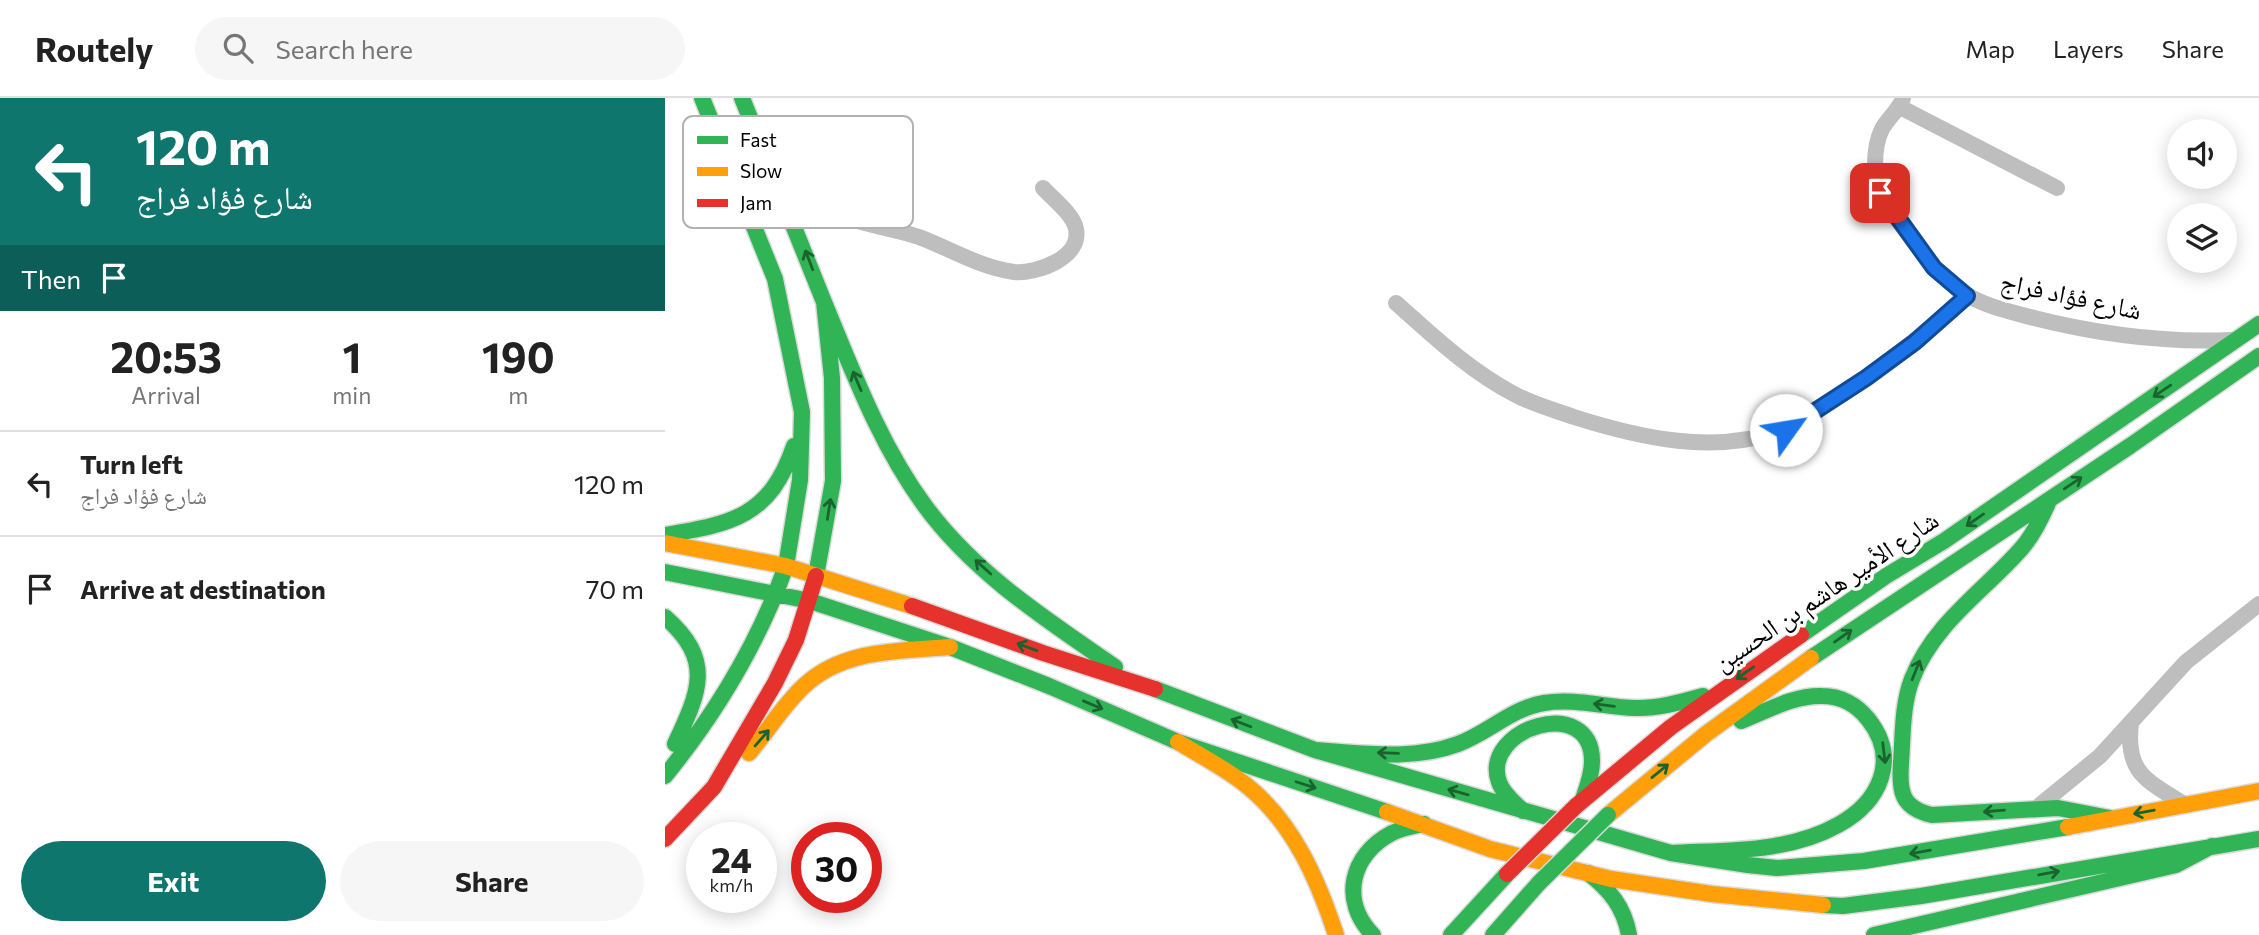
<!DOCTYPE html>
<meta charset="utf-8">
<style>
body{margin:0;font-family:Commissioner,"Noto Naskh Arabic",sans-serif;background:#f6f6f6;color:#222;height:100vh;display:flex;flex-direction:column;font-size:26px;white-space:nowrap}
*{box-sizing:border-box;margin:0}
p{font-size:23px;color:#767676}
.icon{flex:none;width:38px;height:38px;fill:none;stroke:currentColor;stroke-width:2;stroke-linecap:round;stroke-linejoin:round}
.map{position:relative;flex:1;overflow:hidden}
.side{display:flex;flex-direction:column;background:#fff;width:665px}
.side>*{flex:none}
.top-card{background:#0f766e;color:#fff;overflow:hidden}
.controls{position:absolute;left:1502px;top:21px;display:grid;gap:14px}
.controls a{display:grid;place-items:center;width:70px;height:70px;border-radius:50%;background:#fff;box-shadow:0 4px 18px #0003;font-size:35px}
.speed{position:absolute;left:21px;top:724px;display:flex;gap:14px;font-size:35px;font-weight:700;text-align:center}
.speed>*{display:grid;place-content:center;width:91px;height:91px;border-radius:50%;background:#fff;box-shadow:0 4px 18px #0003;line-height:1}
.speed small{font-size:18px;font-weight:400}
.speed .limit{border:10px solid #d22;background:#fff;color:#111}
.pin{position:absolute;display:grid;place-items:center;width:60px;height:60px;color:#fff;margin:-30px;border-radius:14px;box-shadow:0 4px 10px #0006}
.me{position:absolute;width:77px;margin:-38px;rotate:58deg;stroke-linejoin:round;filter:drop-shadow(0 0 5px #0008)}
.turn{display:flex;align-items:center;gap:24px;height:147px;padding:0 21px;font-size:32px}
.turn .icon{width:91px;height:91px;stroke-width:2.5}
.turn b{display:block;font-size:49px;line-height:60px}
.then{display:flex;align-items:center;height:66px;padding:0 21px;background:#0003;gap:14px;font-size:26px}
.eta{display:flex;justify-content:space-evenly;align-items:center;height:119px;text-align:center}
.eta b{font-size:42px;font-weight:700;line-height:49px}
.primary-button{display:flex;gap:14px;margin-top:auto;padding:14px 21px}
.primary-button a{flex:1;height:80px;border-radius:42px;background:#0f766e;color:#fff;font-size:28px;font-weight:700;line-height:80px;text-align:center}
.primary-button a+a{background:#f6f6f6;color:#222}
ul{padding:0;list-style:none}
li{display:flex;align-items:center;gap:21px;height:105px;padding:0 21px;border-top:2px solid #e0e0e0}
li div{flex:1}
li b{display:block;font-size:26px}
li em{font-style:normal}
header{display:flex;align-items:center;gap:42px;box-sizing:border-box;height:98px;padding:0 35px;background:#fff;border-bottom:2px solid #e0e0e0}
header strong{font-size:33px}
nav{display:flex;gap:38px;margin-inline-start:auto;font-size:24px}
.search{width:490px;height:63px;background:#f6f6f6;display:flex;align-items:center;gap:18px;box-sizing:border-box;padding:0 24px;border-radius:38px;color:#767676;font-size:26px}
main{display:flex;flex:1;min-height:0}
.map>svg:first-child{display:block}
</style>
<header>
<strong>Routely</strong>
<div class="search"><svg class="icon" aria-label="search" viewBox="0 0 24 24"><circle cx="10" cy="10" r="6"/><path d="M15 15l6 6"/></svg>Search here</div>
<nav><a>Map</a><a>Layers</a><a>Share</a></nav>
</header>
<main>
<section class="side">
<div class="top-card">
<div class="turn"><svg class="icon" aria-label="left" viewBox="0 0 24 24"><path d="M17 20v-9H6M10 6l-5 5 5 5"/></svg><div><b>120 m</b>شارع فؤاد فراج</div></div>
<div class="then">Then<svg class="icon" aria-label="arrive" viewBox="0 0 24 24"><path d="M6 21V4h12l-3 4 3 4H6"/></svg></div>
</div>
<div class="eta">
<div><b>20:53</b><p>Arrival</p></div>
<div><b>1</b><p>min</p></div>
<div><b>190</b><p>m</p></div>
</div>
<ul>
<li><svg class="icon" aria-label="left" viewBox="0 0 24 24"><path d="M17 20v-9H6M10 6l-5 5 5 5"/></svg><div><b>Turn left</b><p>شارع فؤاد فراج</p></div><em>120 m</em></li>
<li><svg class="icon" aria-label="arrive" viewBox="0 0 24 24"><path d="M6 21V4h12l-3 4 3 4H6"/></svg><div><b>Arrive at destination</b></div><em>70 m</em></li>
</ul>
<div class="primary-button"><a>Exit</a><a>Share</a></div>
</section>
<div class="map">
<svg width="1594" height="837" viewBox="0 0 1594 837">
<rect width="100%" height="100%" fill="#fff"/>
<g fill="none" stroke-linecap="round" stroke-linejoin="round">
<g stroke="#dbdbdb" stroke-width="19">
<path id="fast" d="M37 0 110 181 137 314 135 382 121 468
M77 0 159 204 167 280 168 383 151 478
M159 204C188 274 215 347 260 408 310 476 382 522 450 569
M1383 405C1376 421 1368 438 1356 451 1318 494 1269 525 1247 581 1237 607 1238 637 1236 665 1234 693 1236 710 1267 717L1393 710 1445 720
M0 437C68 426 105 418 129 348
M0 474 145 503 285 549 384 588 513 644 722 714
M0 519C49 562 35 593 10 646
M1136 537 1221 478 1279 443 1594 226
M1146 560 1465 348 1594 258
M490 591 650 652 1006 755 1083 767 1112 770 1199 763 1403 729
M650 652C697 655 747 663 793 646 823 635 847 610 879 605 909 600 940 609 970 610 993 611 1016 604 1038 598
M0 678C52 614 93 546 121 468
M858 713C849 704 838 696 834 684 815 630 928 595 927 664 927 677 922 689 918 701
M1006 755C1061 752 1123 755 1173 727 1215 704 1235 661 1203 621 1192 607 1176 598 1157 598 1129 597 1102 613 1076 623
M923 775C945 792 959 809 964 837
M1158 807 1178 808 1256 798 1594 741
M708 837C675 803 685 757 727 735 737 730 748 728 759 726
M786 837 842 776
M828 837 874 785
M1209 837 1511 767 1547 748"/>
</g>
<g stroke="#dbdbdb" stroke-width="19">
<path id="slow" d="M0 445 121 468 247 508
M513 644C536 658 560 670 581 687 628 724 653 782 671 837
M84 655C103 633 118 607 140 587 179 551 235 553 285 549
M722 714 825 751 946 781 1047 796 1158 807
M943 717 1041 636 1146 560
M1403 729 1594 693"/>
</g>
<g stroke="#dbdbdb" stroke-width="19">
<path id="jam" d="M247 508 378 555 490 591
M911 708 1006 629 1136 537
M0 741 49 689 110 585 131 542 151 478"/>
</g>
<path stroke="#bebebe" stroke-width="16" d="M1238 0C1234 12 1224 19 1217 31 1212 41 1210 55 1210 67 1210 94 1226 113 1241 133 1258 156 1275 180 1299 195 1319 208 1343 213 1365 219 1431 236 1497 245 1566 242
M1235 9 1392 90
M120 104C149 112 178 119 208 127 223 131 239 134 254 139 286 151 314 169 349 174 371 176 417 160 411 131 408 116 388 101 378 90
M731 205C768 238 805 273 849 296 867 306 889 312 909 319 975 340 1050 357 1118 332 1134 327 1149 314 1163 305 1213 273 1258 237 1302 198
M1466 625C1460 676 1482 682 1520 707
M1375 707 1435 658 1521 564 1594 506"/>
<use href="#fast" stroke="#30b455" stroke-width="16"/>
<use href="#slow" stroke="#ff9f0a" stroke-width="16"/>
<use href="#jam" stroke="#e5322d" stroke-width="16"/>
<g stroke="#dbdbdb" stroke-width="19" stroke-linecap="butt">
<path id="fast-bridge" d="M874 785 943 717"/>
</g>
<g stroke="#dbdbdb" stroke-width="19" stroke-linecap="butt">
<path id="jam-bridge" d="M842 776 911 708"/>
</g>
<use href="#fast-bridge" stroke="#30b455" stroke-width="16"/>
<use href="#jam-bridge" stroke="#e5322d" stroke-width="16"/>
</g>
<defs><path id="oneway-shaft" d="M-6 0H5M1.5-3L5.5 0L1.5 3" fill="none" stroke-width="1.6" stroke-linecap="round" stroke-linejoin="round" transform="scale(1.75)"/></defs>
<g stroke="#1a632f">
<use href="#oneway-shaft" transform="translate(144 162) rotate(-111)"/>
<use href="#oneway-shaft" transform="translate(192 283) rotate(-113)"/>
<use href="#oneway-shaft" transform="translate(1497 293) rotate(146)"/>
<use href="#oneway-shaft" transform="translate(1408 385) rotate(-34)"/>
<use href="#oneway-shaft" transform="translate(164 411) rotate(-81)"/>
<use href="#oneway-shaft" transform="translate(1310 422) rotate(145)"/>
<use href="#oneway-shaft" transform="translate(318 469) rotate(-138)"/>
<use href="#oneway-shaft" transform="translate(1178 538) rotate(-35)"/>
<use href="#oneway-shaft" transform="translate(362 549) rotate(-160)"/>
<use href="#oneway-shaft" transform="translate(1251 572) rotate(-68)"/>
<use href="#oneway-shaft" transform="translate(1080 575) rotate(145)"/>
<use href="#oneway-shaft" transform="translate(428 607) rotate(23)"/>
<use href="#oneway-shaft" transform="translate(939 607) rotate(-173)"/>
<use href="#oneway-shaft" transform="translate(576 625) rotate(-159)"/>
<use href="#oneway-shaft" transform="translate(97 640) rotate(-49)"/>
<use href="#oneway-shaft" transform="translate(723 655) rotate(-178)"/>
<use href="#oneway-shaft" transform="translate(1219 655) rotate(83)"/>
<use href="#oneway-shaft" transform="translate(995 673) rotate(-39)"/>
<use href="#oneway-shaft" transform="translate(641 687) rotate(18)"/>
<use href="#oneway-shaft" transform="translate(793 694) rotate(-164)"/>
<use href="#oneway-shaft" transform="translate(1329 713) rotate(175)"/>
<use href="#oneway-shaft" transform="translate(1479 714) rotate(170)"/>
<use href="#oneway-shaft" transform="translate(1255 754) rotate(170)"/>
<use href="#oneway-shaft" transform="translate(1384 775) rotate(-10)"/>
</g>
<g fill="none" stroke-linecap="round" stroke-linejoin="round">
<g stroke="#114b97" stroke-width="18">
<path id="route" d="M1121 332 1201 280 1250 244 1302 198 1269 170 1215 95"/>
</g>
<use href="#route" stroke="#1a73e8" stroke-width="12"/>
</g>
<g text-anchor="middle" stroke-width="7" stroke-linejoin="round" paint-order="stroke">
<g font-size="26" fill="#000" stroke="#fff">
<text transform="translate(1406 198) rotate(12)" y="9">شارع فؤاد فراج</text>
<text transform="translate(1161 493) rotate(-34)" y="9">شارع الأمير هاشم بن الحسين</text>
</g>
</g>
<rect x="18" y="18" width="230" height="112" rx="10" fill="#fff" stroke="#b2b2b2" stroke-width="2"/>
<rect x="32" y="38" width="31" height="8" fill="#30b455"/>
<rect x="32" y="69" width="31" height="9" fill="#ff9f0a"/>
<rect x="32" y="101" width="31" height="8" fill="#e5322d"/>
<g font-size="19" fill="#000">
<text x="75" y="49">Fast</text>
<text x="75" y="80">Slow</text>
<text x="75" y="112">Jam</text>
</g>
</svg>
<div class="controls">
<a><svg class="icon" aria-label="sound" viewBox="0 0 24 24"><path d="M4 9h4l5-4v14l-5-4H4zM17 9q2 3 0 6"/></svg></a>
<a><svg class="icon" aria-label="layers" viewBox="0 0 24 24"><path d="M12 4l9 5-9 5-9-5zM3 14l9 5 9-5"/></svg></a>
</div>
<div class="speed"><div>24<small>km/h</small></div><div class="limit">30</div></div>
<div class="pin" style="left:1215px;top:95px;background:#d93025"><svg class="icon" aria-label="arrive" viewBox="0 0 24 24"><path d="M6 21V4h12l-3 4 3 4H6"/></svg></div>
<svg class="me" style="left:1121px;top:332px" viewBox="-20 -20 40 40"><circle r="19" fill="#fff"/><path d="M0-13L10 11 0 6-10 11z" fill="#1a73e8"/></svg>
</div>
</main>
